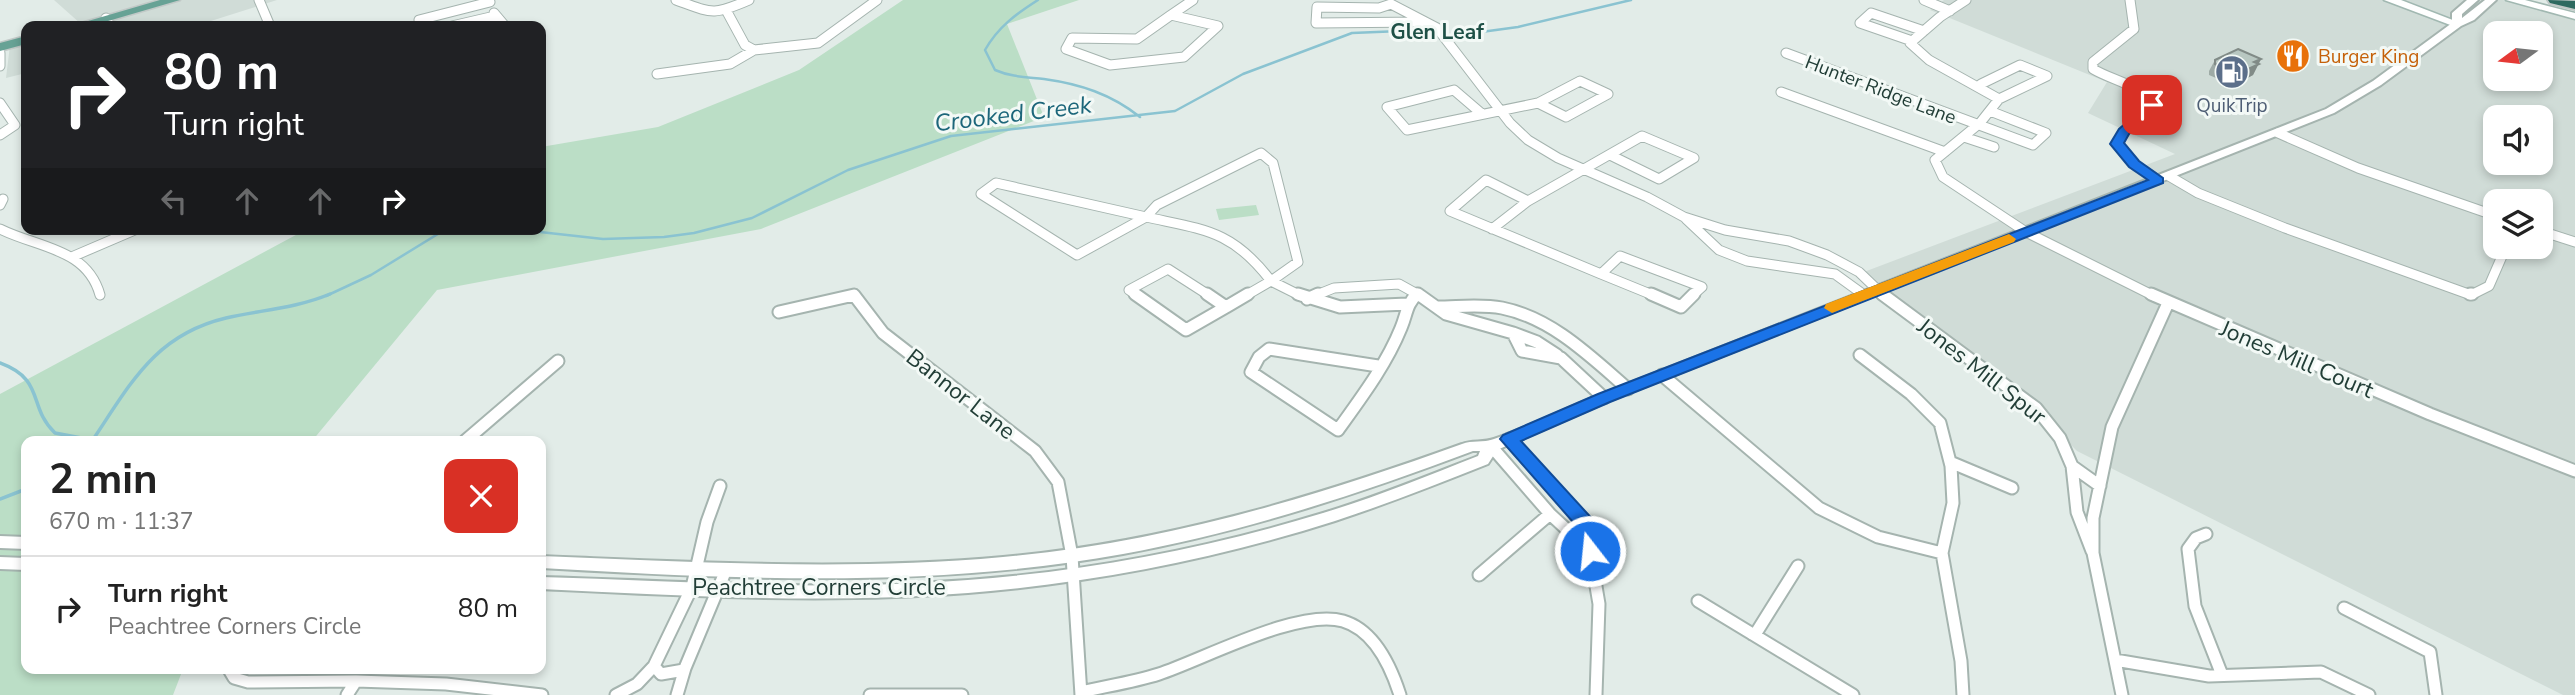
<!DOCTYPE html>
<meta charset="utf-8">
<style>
body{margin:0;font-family:"Nunito Sans",sans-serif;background:#f2f2f2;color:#222;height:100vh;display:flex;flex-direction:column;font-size:26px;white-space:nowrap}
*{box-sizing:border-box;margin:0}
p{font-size:23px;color:#767676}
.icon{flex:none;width:38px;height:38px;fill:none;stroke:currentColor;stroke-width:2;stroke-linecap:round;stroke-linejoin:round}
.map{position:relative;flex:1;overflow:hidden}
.drawer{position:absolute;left:21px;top:436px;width:525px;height:238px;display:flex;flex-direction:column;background:#fff;border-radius:14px;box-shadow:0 4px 10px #0003}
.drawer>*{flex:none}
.guide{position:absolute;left:21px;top:21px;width:525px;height:214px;border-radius:14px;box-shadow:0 4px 10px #0003;background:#202124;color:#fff;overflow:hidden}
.needle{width:46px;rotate:255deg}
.tools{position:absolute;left:2483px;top:21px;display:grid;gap:14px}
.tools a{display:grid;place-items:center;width:70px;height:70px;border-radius:14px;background:#fff;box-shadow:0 4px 10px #0003;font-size:35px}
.pin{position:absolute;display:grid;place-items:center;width:60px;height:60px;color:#fff;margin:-30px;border-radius:14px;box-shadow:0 4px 10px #0006}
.me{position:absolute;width:77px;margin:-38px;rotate:344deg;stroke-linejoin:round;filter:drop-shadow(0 0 5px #0008)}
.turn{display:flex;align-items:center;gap:24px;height:147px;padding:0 28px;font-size:32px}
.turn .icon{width:91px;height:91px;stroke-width:2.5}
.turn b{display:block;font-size:49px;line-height:60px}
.lanes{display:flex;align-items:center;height:66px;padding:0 28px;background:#0003;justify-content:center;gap:35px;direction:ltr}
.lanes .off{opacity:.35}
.round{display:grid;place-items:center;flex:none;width:74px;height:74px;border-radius:14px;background:#f2f2f2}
.summary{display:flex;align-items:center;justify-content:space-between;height:119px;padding:0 28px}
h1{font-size:42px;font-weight:700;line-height:52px}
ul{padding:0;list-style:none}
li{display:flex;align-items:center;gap:21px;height:105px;padding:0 28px;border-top:2px solid #e0e0e0}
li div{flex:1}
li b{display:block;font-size:26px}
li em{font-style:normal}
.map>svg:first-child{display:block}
</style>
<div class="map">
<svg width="2575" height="695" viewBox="0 0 2575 695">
<rect width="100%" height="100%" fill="#e2ece8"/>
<path fill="#d0dcd7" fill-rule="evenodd" d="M54 0H277L195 26H75L81 24Z
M1944 0H2503L2575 18V695H2563L2077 451 2006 380 1856 275 2175 154 2088 113 2107 82 1930 10ZM2496 33H2541V79H2496ZM2496 117H2541V163H2496ZM2496 201H2541V247H2496Z
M26 40V73L6 78 10 45Z"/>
<path fill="#bbdec6" d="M903 0H1079L1007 24 1044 117 761 229 437 290 312 441H26V668L183 669 173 695H0V394L307 229H541V147L658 127 799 70Z
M1256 205 1259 215 1219 220 1216 209Z"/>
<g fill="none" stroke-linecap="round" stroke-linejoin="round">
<path stroke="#8ac3d1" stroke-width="2.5" d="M1038 0C1016 14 998 27 985 50L995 70C1011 77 1027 77 1044 79 1080 84 1111 94 1140 117
M1459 35 1518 27 1631 0
M513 229 603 239 664 237 694 233 752 218 848 170 951 136 1175 111 1243 74 1352 33 1401 31 1434 39
M326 296 371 275 446 229"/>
<path stroke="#8ac3d1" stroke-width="3.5" d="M0 363C46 380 27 406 55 433L92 440
M92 441C130 385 154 335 226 318 261 310 297 308 330 294
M0 499 26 489"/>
<g stroke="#a5b4af" stroke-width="11">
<path id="minor-far1" d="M259 0 270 26
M676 0C712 13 712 16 749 0
M1924 0 1950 11
M1966 0 1940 17 1910 43 1929 60 1999 99 1980 123 1935 160 1943 177 2026 232 2154 296
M2130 0 2134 29 2093 62V69C2113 81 2140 84 2152 105L2124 132 2117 144 2134 164 2158 180
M726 10 745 45 754 50
M494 13 505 26
M1171 15 1218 26 1184 57 1110 65 1066 49 1072 38 1137 39Z
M1171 15 1193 0
M106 18 110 26
M1423 22 1316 23 1317 7 1379 8 1391 4 1437 28 1510 123 1528 140 1558 158 1647 197 1684 217 1725 230 1789 241 1827 255 1859 272 1884 296
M422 26 419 20 490 2
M452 26 495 16
M1912 41 1860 23 1871 13 1924 31
M0 53V66
M1786 53 2033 145 2046 133 1990 111
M657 74 730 64 754 50 818 43 877 0
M1580 81 1608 94 1566 117 1538 103Z
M1981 84 2020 65 2047 76 1999 99
M1781 92 1945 152
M0 103 15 125 0 135
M1482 114 1454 90 1387 107 1407 130 1538 103
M2278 133 2358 168 2496 216
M1964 137 1994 147
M1261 153 1273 163 1298 262 1271 281C1232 230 1205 230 1146 217L1157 205Z
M2169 176 2198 193 2285 228 2471 295 2489 286 2506 247
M996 183 1146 217 1077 255 981 194Z
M0 205 3 199
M1686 219 1719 250 1747 261 1835 274 1864 295
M0 229C38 248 87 248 100 295
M1492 229 1528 201
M2541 231 2575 242
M74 256 137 229
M1601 274 1655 296
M1601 274 1450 211 1486 180 1528 201 1642 136 1694 158 1659 179 1610 155
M1601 274 1620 256 1702 287 1692 296
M849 296H855
M1138 296 1129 290 1168 269 1210 296
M1245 296 1271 281 1301 296
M1314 296 1334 288 1399 284 1417 294
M1415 296 1417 294 1420 296"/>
</g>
<g stroke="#a5b4af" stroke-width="15">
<path id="minor" d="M1135 294 1186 330 1226 307
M1207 294 1226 307
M1298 294 1340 307 1407 304
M1418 294 1446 314 1513 333 1522 351 1561 358 1604 398
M1651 294 1681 307 1694 294
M1882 294 2036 408 2060 438 2072 466 2100 486
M2151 294 2430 414 2575 471
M2470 294H2472
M1307 299 1318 294
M1226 307 1248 294
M1437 307C1458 307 1481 304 1502 308 1552 318 1591 357 1628 389
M779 312 854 295 883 333 1035 451 1058 482 1072 556 1081 695
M1513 333 1537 342 1557 355
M1860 355 1911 394 1940 423 1951 466 1953 503 1942 553 1961 661 1963 695
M1378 366 1269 349 1259 357 1251 372 1338 430C1361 398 1386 365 1401 328 1407 314 1406 305 1417 294
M1662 375 1819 508 1878 537 1942 553
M465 441 558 361
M1491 446 1550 514 1590 551 1589 528 1509 439
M1950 462 2012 488
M2072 466 2077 512 2092 551
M2206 534 2196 538 2188 549 2195 606 2222 675
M1590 551 1599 604 1596 695
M1479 575 1550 514
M1698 601 1853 695
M2344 608 2430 652 2436 695
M1752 634 1756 633 1798 566
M2115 660 2209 676 2321 672 2369 695
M654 666 661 674 684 670
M228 668 234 678 248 682 356 681 347 695
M356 681 446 684 542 695
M1081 692C1107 686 1134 682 1159 674 1204 659 1299 608 1343 621 1374 630 1391 667 1400 695
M616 695 637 684 654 666 692 587 707 522 720 486
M677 695 685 668 726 570
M870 695H962
M2122 695 2093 553V518L2112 427 2168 303"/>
</g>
<g stroke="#a5b4af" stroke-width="4">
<path id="tertiary" d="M2467 0H2478L2462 14V18L2485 0H2496L2474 20 2461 26 2381 85 2334 113 1609 401 1497 450 1488 464C1438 484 1387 504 1335 521 1216 559 1092 583 968 593 826 604 683 596 541 589V577C666 580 792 590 917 583 1055 577 1192 553 1323 513 1376 497 1427 476 1478 456L1480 451H1473C1359 494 1243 532 1123 554 932 589 733 579 541 568V556C695 562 850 571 1003 557 1162 543 1312 498 1462 444 1472 440 1483 443 1494 439 1529 427 1564 409 1599 395L2326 109 2373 81 2452 23V13Z
M0 536 26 537V549L0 548Z
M0 557 26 558V570L0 569Z"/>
</g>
<g stroke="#a1b8b1" stroke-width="3">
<path id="secondary" d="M2384 0H2401L2463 24 2453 26Z
M2506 0H2525L2575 13V19Z"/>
</g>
<g stroke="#c1c9c7" stroke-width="3">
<path id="primary" d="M160 0H180L91 26H71Z
M26 36V44L0 51V43Z"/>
</g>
<g stroke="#c1c9c7" stroke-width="4">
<path id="motorway" d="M2548 0 2575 1V9L2550 3Z"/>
</g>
<use href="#minor-far1" stroke="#fff" stroke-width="9"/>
<use href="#minor" stroke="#fff" stroke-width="11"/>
<use href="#tertiary" fill="#fff" fill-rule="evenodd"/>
<use href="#secondary" fill="#fff" fill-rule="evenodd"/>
<use href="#primary" fill="#67a295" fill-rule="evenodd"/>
<use href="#motorway" fill="#2e6a60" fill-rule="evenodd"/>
</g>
<path fill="#9eaba6" d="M2261 59 2253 75 2240 82 2223 81 2209 75V71L2215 60Z"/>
<path fill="#818b87" d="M2261 59 2253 75 2240 82 2246 70 2254 62Z"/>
<path fill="#b8c7c1" stroke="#818b87" stroke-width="2" d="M2238 49 2261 59 2254 62 2259 64 2246 70H2229L2215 64V60Z"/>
<path fill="#1a73e8" stroke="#114b97" stroke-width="2" d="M2152 101 2159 105 2129 134 2124 143 2139 161 2163 178V183L1610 402 1521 441 1596 523 1599 551 1596 556H1583L1580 530 1500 439 1503 435 1598 394 2148 180 2129 167 2110 144 2119 129Z"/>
<path fill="#f59e0b" d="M2009 234 2016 239 2014 242 1837 311 1832 313 1824 308 1826 304Z"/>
<defs>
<g id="restaurant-disc" transform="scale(1.75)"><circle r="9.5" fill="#e8710a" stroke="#f3f9f6"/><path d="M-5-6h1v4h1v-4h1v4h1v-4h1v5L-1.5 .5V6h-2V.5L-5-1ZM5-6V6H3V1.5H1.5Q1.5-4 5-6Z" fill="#fff"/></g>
<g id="fuel-disc" transform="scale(1.75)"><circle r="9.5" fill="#5c6f8a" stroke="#f3f9f6"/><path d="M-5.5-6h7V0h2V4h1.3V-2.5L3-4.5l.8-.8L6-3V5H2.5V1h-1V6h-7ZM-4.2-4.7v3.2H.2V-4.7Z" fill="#fff"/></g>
</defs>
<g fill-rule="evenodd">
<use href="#restaurant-disc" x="2293" y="56"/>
<use href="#fuel-disc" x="2232" y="72"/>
</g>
<g text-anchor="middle" stroke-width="6" stroke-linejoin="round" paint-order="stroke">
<g font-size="19" fill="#c56008" stroke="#f3f9f6" text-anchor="start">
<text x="2318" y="63">Burger King</text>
</g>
<g font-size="19" fill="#223e37" stroke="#f3f9f6">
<text transform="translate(1881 89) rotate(21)" y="7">Hunter Ridge Lane</text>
</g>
<g font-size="19" fill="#4e5e75" stroke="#f3f9f6">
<text x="2232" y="112">QuikTrip</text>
</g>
<g font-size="21" font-weight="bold" fill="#1e5046" stroke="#f3f9f6">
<text x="1437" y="39">Glen Leaf</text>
</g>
<g font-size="23" fill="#223e37" stroke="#f3f9f6">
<text transform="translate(2297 359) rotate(23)" y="8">Jones Mill Court</text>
<text transform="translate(1982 371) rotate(38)" y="8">Jones Mill Spur</text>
<text transform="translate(961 394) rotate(38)" y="8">Bannor Lane</text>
<text x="819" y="595">Peachtree Corners Circle</text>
</g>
<g font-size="24" font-style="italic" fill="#1c667a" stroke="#f3f9f6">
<text transform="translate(1013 114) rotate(-7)" y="8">Crooked Creek</text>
</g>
</g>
</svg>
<div class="tools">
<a><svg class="needle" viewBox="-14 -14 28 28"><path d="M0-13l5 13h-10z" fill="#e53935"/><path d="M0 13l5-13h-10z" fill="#767676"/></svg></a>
<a><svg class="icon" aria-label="sound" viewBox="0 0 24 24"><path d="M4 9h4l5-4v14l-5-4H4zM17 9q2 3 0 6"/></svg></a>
<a><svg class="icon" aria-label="layers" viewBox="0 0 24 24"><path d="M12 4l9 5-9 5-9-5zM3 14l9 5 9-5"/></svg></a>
</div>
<div class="pin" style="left:2152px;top:105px;background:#d93025"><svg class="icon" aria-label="arrive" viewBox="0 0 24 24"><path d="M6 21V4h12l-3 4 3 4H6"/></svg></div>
<svg class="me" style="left:1590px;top:551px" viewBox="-20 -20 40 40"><circle r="17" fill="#1a73e8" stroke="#fff" stroke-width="3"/><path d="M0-11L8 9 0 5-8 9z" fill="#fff"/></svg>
<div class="guide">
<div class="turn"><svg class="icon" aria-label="right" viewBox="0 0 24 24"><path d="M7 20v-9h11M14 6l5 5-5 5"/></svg><div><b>80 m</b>Turn right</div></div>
<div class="lanes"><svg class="icon off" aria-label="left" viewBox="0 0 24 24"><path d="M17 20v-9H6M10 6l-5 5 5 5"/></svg><svg class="icon off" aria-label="ahead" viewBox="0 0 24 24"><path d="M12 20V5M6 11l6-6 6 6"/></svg><svg class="icon off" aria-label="ahead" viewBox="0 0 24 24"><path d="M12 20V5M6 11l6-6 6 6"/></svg><svg class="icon" aria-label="right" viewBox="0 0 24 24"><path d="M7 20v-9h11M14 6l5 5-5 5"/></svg></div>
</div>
<section class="drawer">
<div class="summary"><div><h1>2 min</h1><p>670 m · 11:37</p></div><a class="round" style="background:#d93025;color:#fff"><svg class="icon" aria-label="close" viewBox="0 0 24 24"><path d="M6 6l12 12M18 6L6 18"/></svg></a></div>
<ul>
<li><svg class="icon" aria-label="right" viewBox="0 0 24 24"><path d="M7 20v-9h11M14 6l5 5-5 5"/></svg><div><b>Turn right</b><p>Peachtree Corners Circle</p></div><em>80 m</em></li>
</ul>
</section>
</div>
